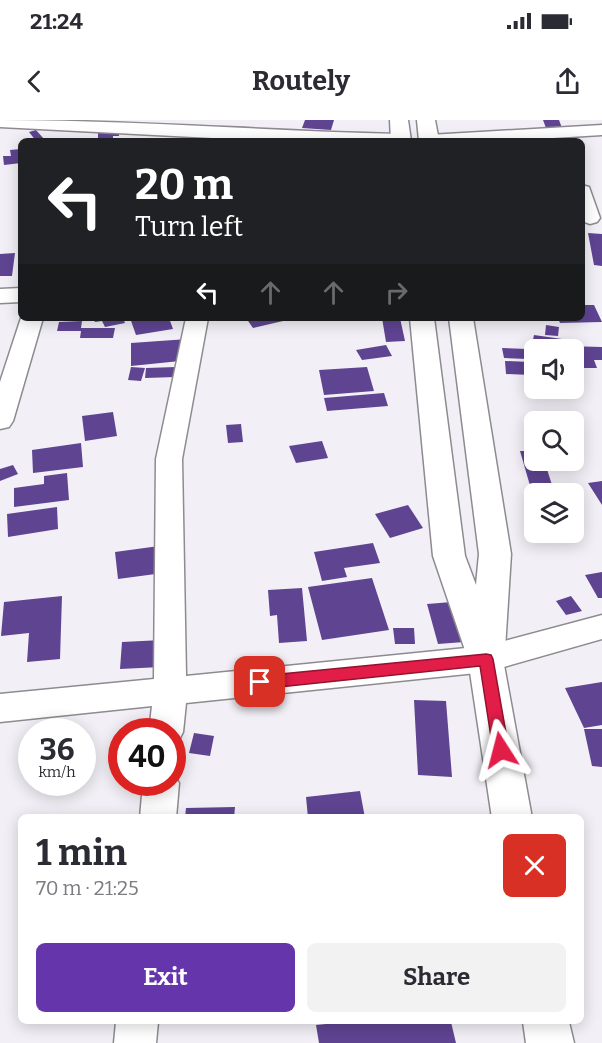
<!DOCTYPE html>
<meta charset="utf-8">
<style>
body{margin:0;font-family:Bitter,serif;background:#f2f2f3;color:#2b2b33;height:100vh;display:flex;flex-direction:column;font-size:22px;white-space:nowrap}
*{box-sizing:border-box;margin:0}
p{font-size:20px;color:#7c7c81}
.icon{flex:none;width:33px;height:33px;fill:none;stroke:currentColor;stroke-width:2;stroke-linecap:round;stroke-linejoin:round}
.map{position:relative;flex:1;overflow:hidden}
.side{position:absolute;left:18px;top:694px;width:566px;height:210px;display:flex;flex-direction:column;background:#fff;border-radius:9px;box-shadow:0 3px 15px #0003}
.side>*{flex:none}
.hud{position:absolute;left:18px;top:18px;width:567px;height:183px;border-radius:9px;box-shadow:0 3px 15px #0003;background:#202124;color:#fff;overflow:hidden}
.tools{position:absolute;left:524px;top:219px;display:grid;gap:12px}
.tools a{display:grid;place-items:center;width:60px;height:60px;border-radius:9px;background:#fff;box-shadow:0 3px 15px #0003;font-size:30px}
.speed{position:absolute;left:18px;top:598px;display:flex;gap:12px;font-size:30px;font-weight:700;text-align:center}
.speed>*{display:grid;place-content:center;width:78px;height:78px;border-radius:50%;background:#fff;box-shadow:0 3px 15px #0003;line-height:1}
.speed small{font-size:15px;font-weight:400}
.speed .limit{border:9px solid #d22;background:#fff;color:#111}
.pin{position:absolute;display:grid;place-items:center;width:51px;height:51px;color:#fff;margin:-26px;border-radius:12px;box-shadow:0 3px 9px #0006}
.me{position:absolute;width:66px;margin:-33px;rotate:351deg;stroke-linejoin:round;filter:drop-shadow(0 0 4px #0008)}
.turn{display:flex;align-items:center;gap:21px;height:126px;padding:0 18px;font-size:27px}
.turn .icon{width:78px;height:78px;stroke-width:2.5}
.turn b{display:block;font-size:42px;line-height:51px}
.lanes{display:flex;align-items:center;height:57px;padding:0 18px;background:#0003;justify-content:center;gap:30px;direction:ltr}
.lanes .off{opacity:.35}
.round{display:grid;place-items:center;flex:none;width:63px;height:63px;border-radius:9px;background:#f2f2f3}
.head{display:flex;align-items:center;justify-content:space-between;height:102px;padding:0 18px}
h1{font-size:36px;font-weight:700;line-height:45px}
.button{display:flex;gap:12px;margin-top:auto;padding:12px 18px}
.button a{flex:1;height:69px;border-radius:9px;background:#6535ac;color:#fff;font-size:24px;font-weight:700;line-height:69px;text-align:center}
.button a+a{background:#f2f2f3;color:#2b2b33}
.status{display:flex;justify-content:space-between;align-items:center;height:42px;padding:0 30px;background:#fff;direction:ltr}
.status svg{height:16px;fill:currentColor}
header{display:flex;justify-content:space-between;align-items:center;height:78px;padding:0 18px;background:#fff;font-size:27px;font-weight:700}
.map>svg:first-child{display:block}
</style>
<div class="status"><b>21:24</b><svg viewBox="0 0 49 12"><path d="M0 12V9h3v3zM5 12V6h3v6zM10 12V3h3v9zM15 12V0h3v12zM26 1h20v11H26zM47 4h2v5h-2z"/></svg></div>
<header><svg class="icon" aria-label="back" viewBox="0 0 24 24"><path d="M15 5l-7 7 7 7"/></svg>Routely<svg class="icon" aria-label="share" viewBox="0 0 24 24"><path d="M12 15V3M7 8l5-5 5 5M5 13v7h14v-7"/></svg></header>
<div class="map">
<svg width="602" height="923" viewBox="0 0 602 923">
<rect width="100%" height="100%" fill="#f2f0f6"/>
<path fill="#5f4492" d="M305 0H334L331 10 302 8Z
M543 0H559L562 8H546Z
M36 10 44 19 36 21 29 12Z
M119 10V16H113V21H98V11Z
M21 29V43L4 45 3 36H11L10 30Z
M588 113 602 114V146L594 145Z
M15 133 12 156H0V134Z
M582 185H594L602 202 560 203 558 198H582Z
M93 198H123L125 203 105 207 102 201 95 202Z
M130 198H169L173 209 136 215Z
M246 198H280L283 201 253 208Z
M382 198H400L405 221 386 222Z
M82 201 81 208H115L113 218H80L81 211H57L59 202Z
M546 205 559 207 558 216 545 215Z
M534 215 562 219 561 228 532 224Z
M188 219 190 240 131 246V223Z
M386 225 392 236 362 240 356 230Z
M564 226 602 227V240H594L597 248H573V230H565Z
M502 228 527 229 528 239 504 238Z
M505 241 530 242 531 255 506 254Z
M131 247 145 248 141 261 128 260Z
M176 247V257L145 258 146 248Z
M367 247 374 271 324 275 319 250Z
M384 273 388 286 327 291 324 278Z
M113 292 117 316 85 321 82 296Z
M241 304 243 322 228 323 226 305Z
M322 321 328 338 296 343 289 326Z
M81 323 83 347 33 353 32 330Z
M520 331H534V340H544L553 368 531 369Z
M13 345 18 354 0 361V349Z
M67 353 69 380 14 387V368L44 364V356Z
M602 361V385L588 363Z
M408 385 423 408 390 418 375 394Z
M57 387 58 409 8 417 7 394Z
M373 423 380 443 344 448 347 457 322 461 314 432Z
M159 426 163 453 118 459 115 432Z
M602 452V478H598L585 455Z
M372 458 389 510 322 520 308 467Z
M302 468 307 521 279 523 277 495 270 496 268 470Z
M62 476 60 539 27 542 29 513 1 516 4 482Z
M571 476 582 491 566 495 556 481Z
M452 482 464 522 438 524 427 484Z
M393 508H414L415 524H395Z
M162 520 161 547 120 549 122 522Z
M602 562V605L584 608 565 568Z
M414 580 446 581 452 657 418 655Z
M584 609H602V647L592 646Z
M194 613 214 616 210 636 189 633Z
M360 671 365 698H308L306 677Z
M235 687 234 698H185L186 688Z
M346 902H451L456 923H319L316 905Z"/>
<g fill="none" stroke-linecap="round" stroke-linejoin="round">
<g stroke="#8d8b90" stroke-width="3">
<path id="street" d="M0 0C134 0 267 11 401 14L407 15 410 19 409 21H273L0 7Z
M602 5V15L504 21 420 20 423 16 429 15Z
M582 65 589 67 600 98 597 102 590 104 582 101Z
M21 168V182L0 183V169Z
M21 198H43L13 301 9 307 0 309V262Z
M186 198H208L182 339 186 556 486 526 602 495V519L486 552 186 583 183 612 178 622 172 624V612H149L152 586 0 602V574L154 559 156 339Z
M172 652 179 663 176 698H140L143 663H172Z
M116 902H158L156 923H114Z"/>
</g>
<g stroke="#8d8b90" stroke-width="3">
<path id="secondary" d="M390 0H408L411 21H391Z
M417 0H435L439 21H419Z
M410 198H434L465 436 476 465 479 434 449 198H473L511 434 505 529 502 534 532 698H492L468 539 433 436Z
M523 902H569L574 923H526Z"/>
</g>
<use href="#street" fill="#fff" fill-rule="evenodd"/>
<use href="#secondary" fill="#fff" fill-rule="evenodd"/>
</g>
<path fill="#e11d48" stroke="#92132f" stroke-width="1.5" d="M486 534 491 535 493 539 509 630 506 634 501 636 495 634 493 630 480 546 260 569 255 567 253 562 255 558 260 556Z"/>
</svg>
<div class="tools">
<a><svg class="icon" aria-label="sound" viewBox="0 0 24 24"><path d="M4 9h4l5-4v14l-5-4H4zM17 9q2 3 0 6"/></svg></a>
<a><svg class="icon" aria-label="search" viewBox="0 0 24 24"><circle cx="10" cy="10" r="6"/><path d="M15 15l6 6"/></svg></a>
<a><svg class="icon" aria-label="layers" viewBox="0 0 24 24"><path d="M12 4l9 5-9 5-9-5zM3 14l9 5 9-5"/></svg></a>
</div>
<div class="speed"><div>36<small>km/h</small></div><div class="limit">40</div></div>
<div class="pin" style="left:260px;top:562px;background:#d93025"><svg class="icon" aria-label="arrive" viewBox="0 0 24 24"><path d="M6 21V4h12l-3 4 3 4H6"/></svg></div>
<svg class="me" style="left:501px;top:630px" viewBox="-20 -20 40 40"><path d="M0-17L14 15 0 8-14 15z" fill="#e11d48" stroke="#fff" stroke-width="4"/></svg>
<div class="hud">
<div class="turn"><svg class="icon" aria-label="left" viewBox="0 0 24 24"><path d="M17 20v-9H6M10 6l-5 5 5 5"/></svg><div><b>20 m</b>Turn left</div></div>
<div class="lanes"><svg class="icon" aria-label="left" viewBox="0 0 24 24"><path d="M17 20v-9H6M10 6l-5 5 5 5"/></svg><svg class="icon off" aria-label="ahead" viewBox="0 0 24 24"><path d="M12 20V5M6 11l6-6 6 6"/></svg><svg class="icon off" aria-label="ahead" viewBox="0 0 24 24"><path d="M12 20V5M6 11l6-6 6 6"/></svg><svg class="icon off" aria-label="right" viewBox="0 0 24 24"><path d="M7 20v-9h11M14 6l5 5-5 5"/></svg></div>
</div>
<section class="side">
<div class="head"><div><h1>1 min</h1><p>70 m · 21:25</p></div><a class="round" style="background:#d93025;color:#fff"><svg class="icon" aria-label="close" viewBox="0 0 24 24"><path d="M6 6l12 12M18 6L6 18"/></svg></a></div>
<div class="button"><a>Exit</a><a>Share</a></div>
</section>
</div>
